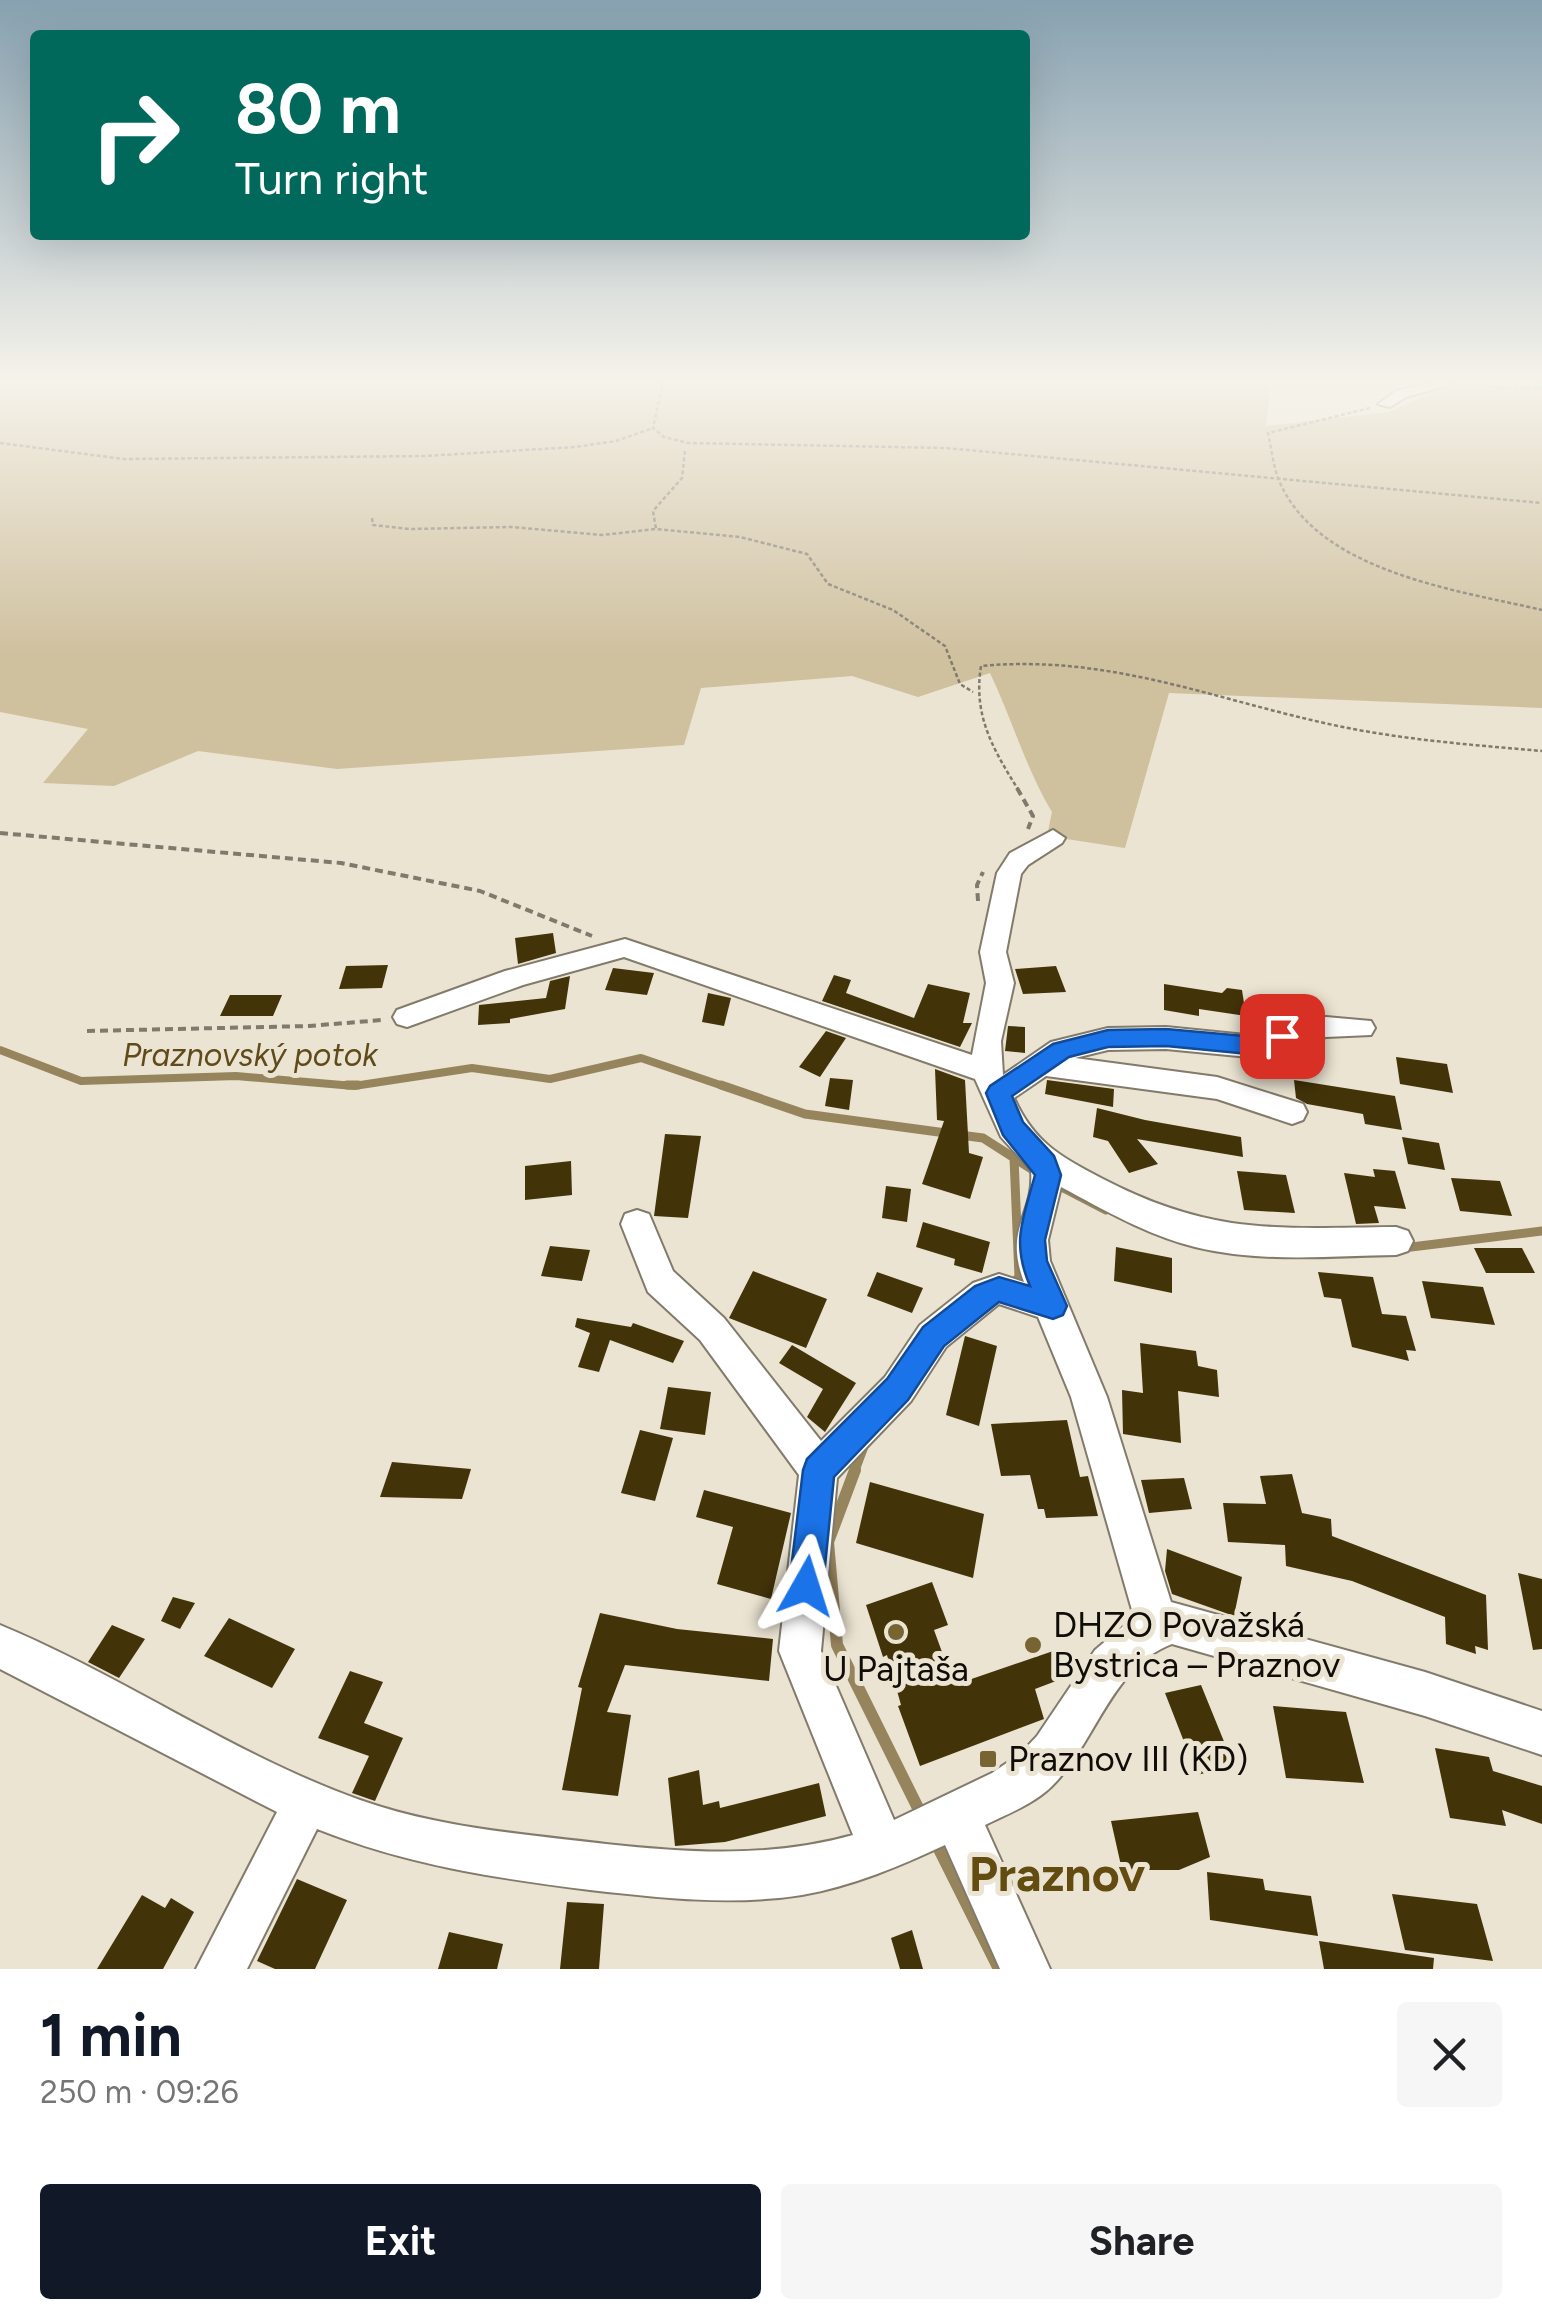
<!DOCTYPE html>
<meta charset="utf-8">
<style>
body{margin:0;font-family:Figtree,sans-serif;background:#f6f6f6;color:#202124;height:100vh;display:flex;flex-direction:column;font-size:38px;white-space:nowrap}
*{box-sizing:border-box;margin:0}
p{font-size:32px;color:#757577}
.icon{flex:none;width:55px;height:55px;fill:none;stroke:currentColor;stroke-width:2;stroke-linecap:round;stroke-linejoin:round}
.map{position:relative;height:1969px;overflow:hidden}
.panel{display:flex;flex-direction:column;background:#fff;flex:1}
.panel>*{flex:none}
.hud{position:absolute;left:30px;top:30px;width:1000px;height:210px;border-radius:10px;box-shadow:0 10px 40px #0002;background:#00695c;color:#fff;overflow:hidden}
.pin{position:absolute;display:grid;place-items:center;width:85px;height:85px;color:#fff;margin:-42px;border-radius:20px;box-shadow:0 5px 15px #0006}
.me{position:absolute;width:110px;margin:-55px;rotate:6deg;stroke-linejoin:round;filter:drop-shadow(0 0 8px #0008)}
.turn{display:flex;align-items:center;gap:35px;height:210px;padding:0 40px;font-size:45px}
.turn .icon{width:130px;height:130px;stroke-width:2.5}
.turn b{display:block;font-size:70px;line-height:85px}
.round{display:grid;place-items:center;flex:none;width:105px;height:105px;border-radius:10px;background:#f6f6f6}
.overview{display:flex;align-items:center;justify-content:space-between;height:170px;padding:0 40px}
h1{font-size:60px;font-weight:700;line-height:75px;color:#111827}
.action{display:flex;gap:20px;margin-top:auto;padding:20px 40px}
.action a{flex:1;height:115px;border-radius:10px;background:#111827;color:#fff;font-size:40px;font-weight:700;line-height:115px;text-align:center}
.action a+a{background:#f6f6f6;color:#202124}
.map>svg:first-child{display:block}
</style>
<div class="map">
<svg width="1542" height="1969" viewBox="0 0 1542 1969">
<rect width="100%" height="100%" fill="#ebe4d2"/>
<path fill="#cfc09e" d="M0 382H1271L1266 426 1388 412 1444 388 1542 382V708L1169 693 1125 848 1047 836 1052 812C1026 769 1012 719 990 673L918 697 852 676 701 688 684 745 337 769 198 751 114 786 43 783 88 729 0 712Z"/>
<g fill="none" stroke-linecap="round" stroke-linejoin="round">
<path stroke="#96845c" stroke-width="8" d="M0 1050 81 1081 236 1076 354 1086 472 1068 550 1079 641 1058 729 1088"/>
<path stroke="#96845c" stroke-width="9" d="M347 1085H358
M721 1085 805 1114 946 1133
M960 1135 983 1138 1036 1172
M1052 1182 1106 1210
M1403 1248 1542 1231
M1011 1285 1019 1277 1014 1158
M854 1473 865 1444"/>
<path stroke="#96845c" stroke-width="12" d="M855 1470 828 1542 837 1645 923 1818
M934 1839 999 1969"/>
</g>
<path fill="#433309" d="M553 933 556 953 518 964 515 938Z
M388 965 382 988 339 989 346 966Z
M1056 966 1066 992 1023 994 1015 969Z
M613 968 654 973 647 995 605 990Z
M834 975 851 980 846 993 914 1018 928 984 970 993 963 1023H972L960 1047 822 1001Z
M570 976 565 1009 510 1019V1023L478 1025 479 1005 546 998 550 981Z
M1164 984 1222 993 1227 988 1242 990 1246 1016 1199 1009V1016L1164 1010Z
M708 993 731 998 724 1026 702 1022Z
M230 995H282L273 1016H220Z
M1008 1026 1025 1027V1053L1005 1051Z
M826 1031 846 1038 820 1077 799 1067Z
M1396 1057 1447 1064 1453 1093 1400 1084Z
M935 1069 965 1080 969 1153 983 1157 970 1199 922 1184 944 1121 937 1120Z
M830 1078 853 1080 849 1110 825 1106Z
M1047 1080 1114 1089 1113 1107 1045 1094Z
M1294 1080 1395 1096 1402 1130 1365 1124 1363 1114 1307 1104 1296 1098Z
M1097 1108 1145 1120 1241 1137 1243 1157 1137 1139 1158 1164 1129 1173 1108 1141 1093 1137Z
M665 1134 701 1136 688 1218 654 1216Z
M1402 1137 1439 1143 1445 1170 1408 1164Z
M571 1161 572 1195 525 1200V1166Z
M1373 1169 1395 1171 1406 1209 1374 1206 1379 1223 1356 1224 1344 1173 1375 1177Z
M1237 1171 1286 1175 1295 1213 1244 1210Z
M1451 1178 1500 1181 1512 1216 1460 1211Z
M886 1186 911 1189 907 1222 882 1218Z
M923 1222 990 1242 982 1273 954 1265 955 1259 916 1247Z
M550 1246 590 1250 582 1281 541 1276Z
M1116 1247 1172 1258V1293L1114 1281Z
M1474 1248H1522L1535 1273H1486Z
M753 1271 827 1299 806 1348 729 1318Z
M877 1272 923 1288 912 1313 867 1296Z
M1318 1272 1373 1277 1382 1314 1406 1316 1416 1351 1406 1350 1409 1361 1352 1347 1341 1299 1324 1297Z
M1422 1281 1483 1287 1495 1325 1431 1318Z
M577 1318 631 1327 633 1323 684 1341 673 1363 610 1340 599 1372 578 1367 590 1333 575 1327Z
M965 1336 997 1346 979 1426 946 1415Z
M1140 1343 1196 1351 1198 1366 1217 1370 1219 1397 1178 1391 1181 1443 1123 1434 1122 1390 1143 1393Z
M792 1345 856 1383 825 1432 807 1417 823 1389 779 1363Z
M668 1387 711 1392 705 1435 660 1429Z
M1067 1420 1080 1477 1088 1476 1098 1516 1046 1518 1044 1509H1038L1030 1475 1001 1476 991 1424Z
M640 1430 673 1438 655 1501 621 1493Z
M392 1462 471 1469 462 1499 380 1497Z
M1292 1474 1302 1513 1331 1519 1332 1536 1486 1595 1488 1650 1475 1646 1476 1654 1446 1644 1445 1617 1352 1581 1286 1566 1285 1545 1228 1542 1223 1503 1266 1504 1260 1476Z
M1184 1478 1192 1509 1149 1513 1141 1480Z
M870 1482 984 1514 973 1578 856 1543Z
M704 1490 791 1513 771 1599 717 1584 733 1527 696 1517Z
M1167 1549 1242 1577 1234 1616 1172 1594 1165 1571Z
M1518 1573 1542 1579V1649L1533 1650Z
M932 1582 948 1625 934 1630 954 1685 1059 1649 1064 1678 1035 1689 1044 1719 920 1766 898 1706 901 1705 887 1655 883 1657 866 1605Z
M173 1597 195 1603 180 1629 161 1621Z
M600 1613 677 1629 773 1639 769 1681 625 1665 607 1712 631 1715 618 1796 562 1790 582 1688 578 1687Z
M229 1618 295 1649 272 1688 204 1656Z
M112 1625 145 1639 119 1678 88 1662Z
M350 1671 383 1682 364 1723 403 1738 375 1801 352 1793 369 1756 318 1738Z
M1201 1685 1234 1766 1197 1775 1165 1693Z
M1273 1706 1346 1712 1364 1783 1286 1778Z
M1435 1748 1489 1757 1493 1771 1542 1786V1824L1502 1810 1506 1826 1450 1818Z
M699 1770 703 1805 719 1801 720 1808 819 1783 826 1816 725 1842 675 1846 668 1778Z
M1198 1812 1210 1857 1179 1870H1122L1111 1821Z
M1207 1872 1263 1879 1265 1890 1311 1896 1318 1936 1210 1920Z
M297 1879 347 1900 315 1969H275L257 1961Z
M1392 1894 1477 1904 1493 1961 1405 1950Z
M142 1895 165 1908 171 1898 194 1912 163 1969H97Z
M567 1902 604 1904 599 1969H560Z
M912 1930 923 1969H900L891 1938Z
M449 1932 503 1944 497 1969H438Z
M1319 1941 1434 1958 1433 1969H1324Z"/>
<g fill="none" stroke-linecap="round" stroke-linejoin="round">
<g stroke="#827b6b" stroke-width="4">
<path id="minor" d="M1435 382 1453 384 1406 397 1390 407 1378 404 1396 391Z
M1053 830 1065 838 1062 843 1028 865 1021 874 1006 952 1014 983 1001 1041 1003 1075 1051 1042 1108 1028 1166 1027 1256 1036 1281 1025 1326 1017 1371 1021 1375 1028 1371 1035 1326 1037 1288 1045 1259 1058 1166 1049 1108 1050 1075 1058 1217 1077 1303 1104 1307 1112 1303 1120 1292 1124 1217 1099 1046 1076 1014 1098C1034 1143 1061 1157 1103 1179 1213 1236 1277 1228 1396 1227L1408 1231 1413 1241 1408 1251 1396 1255C1329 1256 1261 1263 1195 1247 1147 1235 1104 1210 1061 1187L1048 1240 1050 1261 1107 1397 1171 1602 1425 1672 1542 1711V1755L1425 1716 1172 1644C1111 1667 1096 1743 1052 1786 1034 1804 1007 1814 985 1825L1050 1969H1000L945 1845C900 1866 853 1886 802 1895 732 1906 661 1898 590 1890 495 1878 407 1865 317 1829L247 1969H196L277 1812 0 1669V1625C123 1676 234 1755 360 1800 439 1828 523 1834 606 1844 689 1853 771 1858 853 1835L779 1651 799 1475 700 1340 648 1292 621 1224 625 1214 637 1210 649 1214 673 1271 724 1318 821 1441 885 1377 920 1325 973 1283 999 1274 1024 1282C1003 1228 1035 1214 1031 1170L1001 1137 975 1079 624 957 523 985 407 1027 397 1024 393 1017 397 1010 505 971 625 939 972 1055 986 983 980 952 997 873 1010 853ZM999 1304 1038 1317 1071 1397 1134 1617 1095 1650 1037 1736 1020 1754 992 1773 894 1820 821 1651 837 1478 911 1401 946 1347Z"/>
</g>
<path stroke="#7f7a6e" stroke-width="2.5" stroke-dasharray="4 2.5" stroke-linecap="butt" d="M663 382 653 428 664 437 688 443 946 448 1542 503
M1462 386 1542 389
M1370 408 1268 433C1271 447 1273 464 1278 478 1315 572 1457 590 1542 610
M0 443 124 459 425 456 575 447 616 441 653 428
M685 451 682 478 653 511 656 529 740 537 807 554 828 584 893 610 945 646 960 684 973 692
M372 518 373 525 409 529 512 527 602 535 656 529
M1019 791C993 749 973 716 981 666 1111 654 1214 700 1338 726 1405 740 1474 745 1542 751"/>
<path stroke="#7f7a6e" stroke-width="4" stroke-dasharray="8 5" stroke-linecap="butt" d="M1017 788 1033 816 1028 829
M0 833 341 863 480 891 592 936
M978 901 977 885 983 872
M87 1031 309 1026 382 1020"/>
<use href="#minor" fill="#fff" fill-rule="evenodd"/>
</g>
<linearGradient id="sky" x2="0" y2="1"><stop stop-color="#87a1b0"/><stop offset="0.58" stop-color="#f6f3eb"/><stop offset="1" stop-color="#f6f3eb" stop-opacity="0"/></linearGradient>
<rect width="1542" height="658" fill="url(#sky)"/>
<path fill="#1a73e8" stroke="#114b97" stroke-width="2.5" d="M1282 1027 1293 1036 1290 1042 1259 1055 1166 1046 1108 1047 1069 1057 1012 1096 1023 1122 1054 1156 1061 1175 1045 1240 1047 1261 1067 1306 1063 1315 1053 1319 999 1302 944 1346 908 1400 834 1477 823 1586 818 1599 806 1604 794 1599 789 1586 803 1470 807 1459 887 1379 923 1327 975 1286 999 1277 1030 1286C1011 1242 1023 1219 1035 1175L1003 1135 986 1093 990 1086 1053 1044 1108 1030 1166 1029 1256 1037Z"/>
<g fill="#786433" stroke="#ebe4d2" stroke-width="4">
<circle cx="896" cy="1632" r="10"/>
<circle cx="1033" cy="1645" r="10"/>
<rect x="978" y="1749" width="20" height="20" rx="5"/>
</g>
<g text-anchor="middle" stroke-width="10" stroke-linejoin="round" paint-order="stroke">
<g font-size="32" font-style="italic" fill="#5f4b19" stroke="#ebe4d2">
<text x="250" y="1066">Praznovský potok</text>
</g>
<g font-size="35" fill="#100d08" stroke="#ebe4d2" text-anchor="start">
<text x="1053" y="1637">DHZO Považská<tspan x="1053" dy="40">Bystrica – Praznov</tspan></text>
<text x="896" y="1681" text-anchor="middle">U Pajtaša</text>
<text x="1008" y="1771">Praznov III (KD)</text>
</g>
<g font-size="48" font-weight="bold" fill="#634c10" stroke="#ebe4d2">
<text x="1057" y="1891">Praznov</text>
</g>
</g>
</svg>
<div class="pin" style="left:1282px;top:1036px;background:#d93025"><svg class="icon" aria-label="arrive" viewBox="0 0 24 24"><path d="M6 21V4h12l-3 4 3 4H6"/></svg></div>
<svg class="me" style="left:806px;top:1586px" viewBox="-20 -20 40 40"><path d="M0-17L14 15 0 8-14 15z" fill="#1a73e8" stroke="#fff" stroke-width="4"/></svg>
<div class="hud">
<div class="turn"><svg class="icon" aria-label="right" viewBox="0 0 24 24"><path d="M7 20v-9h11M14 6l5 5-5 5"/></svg><div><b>80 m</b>Turn right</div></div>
</div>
</div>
<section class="panel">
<div class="overview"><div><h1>1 min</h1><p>250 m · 09:26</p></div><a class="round"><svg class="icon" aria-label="close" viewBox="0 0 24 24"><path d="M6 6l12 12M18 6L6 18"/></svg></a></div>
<div class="action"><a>Exit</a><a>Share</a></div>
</section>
